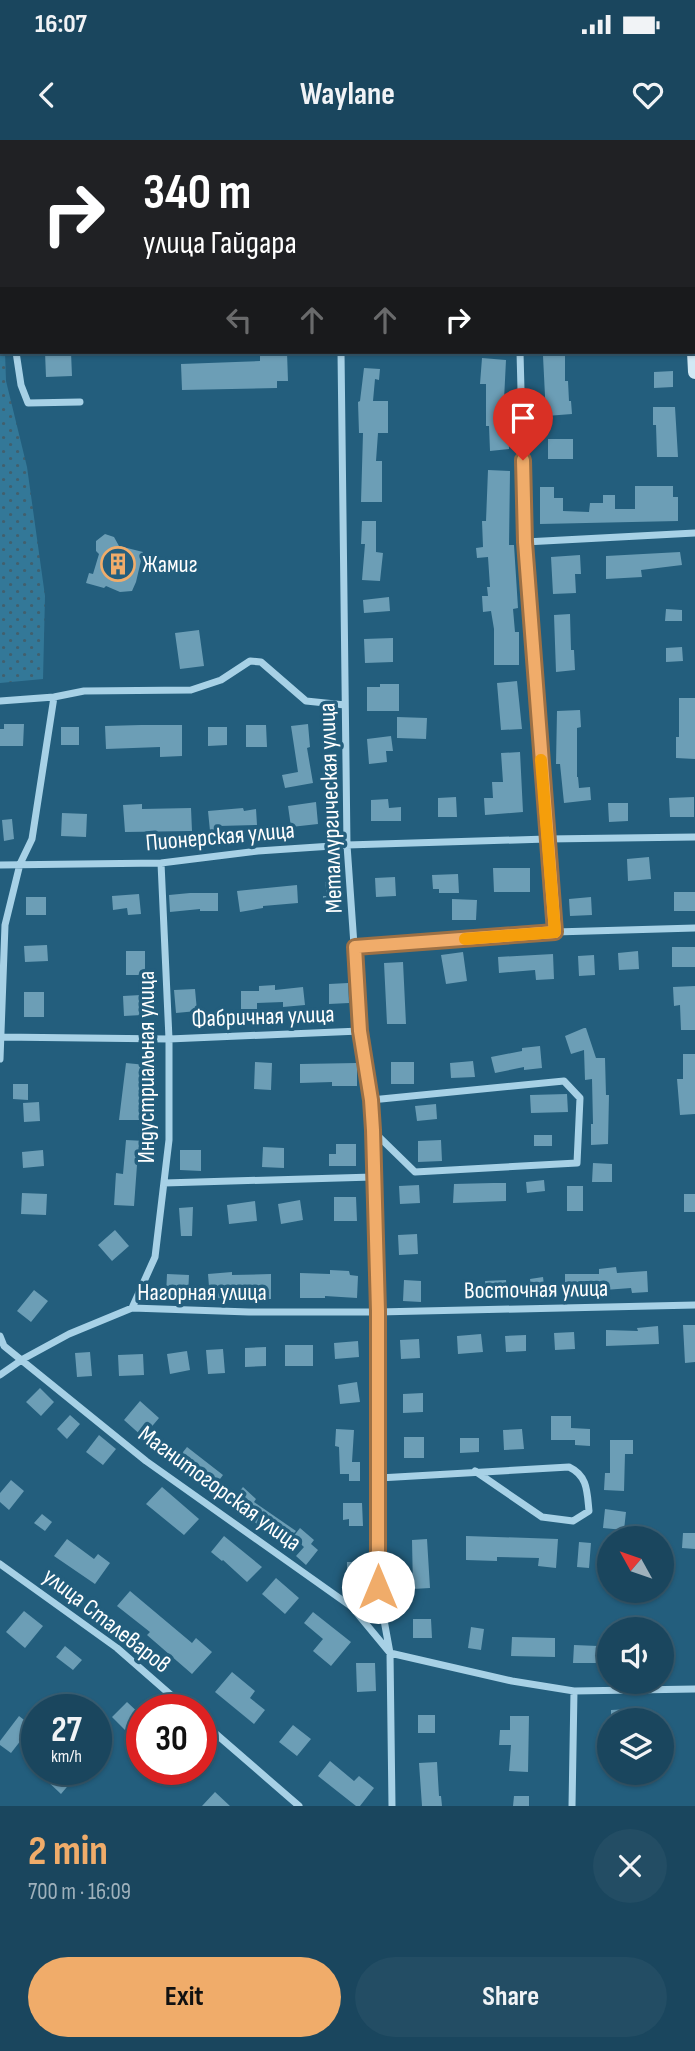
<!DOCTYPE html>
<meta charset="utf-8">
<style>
body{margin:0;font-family:"Sofia Sans Condensed",sans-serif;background:#234d64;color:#f1f3f6;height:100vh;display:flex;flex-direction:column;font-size:26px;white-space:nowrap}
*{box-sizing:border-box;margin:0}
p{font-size:23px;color:#9fb1bc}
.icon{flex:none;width:38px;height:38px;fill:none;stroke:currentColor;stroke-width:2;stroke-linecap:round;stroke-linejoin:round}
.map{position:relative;height:1666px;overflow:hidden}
.side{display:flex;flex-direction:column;background:#1a465e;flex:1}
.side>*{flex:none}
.guide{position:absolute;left:0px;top:0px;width:696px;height:214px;box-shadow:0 2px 5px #0004,0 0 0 2px #385e73;background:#202124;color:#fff;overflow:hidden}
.needle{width:46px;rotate:310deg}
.fabs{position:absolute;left:597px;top:1386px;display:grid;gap:14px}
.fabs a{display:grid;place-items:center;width:77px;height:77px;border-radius:50%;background:#1a465e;box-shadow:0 2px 5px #0004,0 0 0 2px #385e73;font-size:35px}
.speed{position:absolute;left:21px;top:1554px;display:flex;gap:14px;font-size:35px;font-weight:700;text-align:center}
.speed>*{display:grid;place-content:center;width:91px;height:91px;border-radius:50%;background:#1a465e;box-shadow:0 2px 5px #0004,0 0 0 2px #385e73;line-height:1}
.speed small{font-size:18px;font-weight:400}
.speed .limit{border:10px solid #d22;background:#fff;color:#111}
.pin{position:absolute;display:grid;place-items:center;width:60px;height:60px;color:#fff;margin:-72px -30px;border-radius:50% 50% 50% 0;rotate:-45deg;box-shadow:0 0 7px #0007}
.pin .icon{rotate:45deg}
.me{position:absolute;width:77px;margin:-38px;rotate:0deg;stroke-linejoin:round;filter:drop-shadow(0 0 5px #0008)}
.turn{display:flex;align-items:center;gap:24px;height:147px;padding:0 28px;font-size:32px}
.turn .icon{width:91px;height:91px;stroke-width:2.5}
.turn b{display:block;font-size:49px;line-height:60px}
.lanes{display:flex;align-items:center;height:66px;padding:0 28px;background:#0003;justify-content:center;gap:35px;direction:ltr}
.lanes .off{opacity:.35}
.round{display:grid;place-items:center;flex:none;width:74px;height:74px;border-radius:37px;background:#234d64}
.summary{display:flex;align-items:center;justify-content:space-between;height:119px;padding:0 28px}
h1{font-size:42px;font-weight:700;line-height:52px;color:#f0ac6a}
.primary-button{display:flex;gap:14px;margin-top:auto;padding:14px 28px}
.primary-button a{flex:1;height:80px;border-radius:42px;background:#f0ac6a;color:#111;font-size:28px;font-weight:700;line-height:80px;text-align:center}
.primary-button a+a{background:#234d64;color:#f1f3f6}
.status{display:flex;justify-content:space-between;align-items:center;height:49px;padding:0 35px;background:#1a465e;direction:ltr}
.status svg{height:19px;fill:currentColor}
header{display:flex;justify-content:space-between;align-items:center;height:91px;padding:0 28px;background:#1a465e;font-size:32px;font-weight:700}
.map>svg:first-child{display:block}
</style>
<div class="status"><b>16:07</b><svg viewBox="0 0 49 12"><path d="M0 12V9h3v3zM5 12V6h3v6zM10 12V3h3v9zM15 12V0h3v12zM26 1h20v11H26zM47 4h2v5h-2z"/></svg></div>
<header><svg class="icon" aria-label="back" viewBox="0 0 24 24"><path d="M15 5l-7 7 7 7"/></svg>Waylane<svg class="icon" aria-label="heart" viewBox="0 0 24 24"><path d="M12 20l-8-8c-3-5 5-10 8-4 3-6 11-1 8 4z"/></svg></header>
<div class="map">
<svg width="695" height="1666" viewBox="0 0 695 1666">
<defs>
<pattern id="grass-dots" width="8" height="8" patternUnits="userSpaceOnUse" patternTransform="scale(1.75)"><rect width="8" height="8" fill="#337898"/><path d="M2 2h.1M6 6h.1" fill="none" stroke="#41606e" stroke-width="1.8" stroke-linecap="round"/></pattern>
</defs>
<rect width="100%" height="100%" fill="#235e7d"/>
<path fill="url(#grass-dots)" d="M0 116 2 212H5L6 241 27 327 45 456 43 539 0 543Z"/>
<path fill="#6c9eb6" d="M45 212H71L72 236 46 237Z
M260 212H287L288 241H277V248L182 250 181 224 260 221Z
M565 215V241H568L569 261H571L572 274 546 276 543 216Z
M482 218 506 220 504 260H508L509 309 490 311 489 286H486V244H480Z
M364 228 380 229 379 240 375 239 373 261H388V293H378L376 321H382V362H361L363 293H359L358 262 360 261Z
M673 231V247L654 248V232Z
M653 267H675L678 317H657L656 285H653Z
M548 299H573V319H548Z
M488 330 510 331 509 405H514L518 468 513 469 515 492H519V525H494V489L491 471 483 472 482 456H488L487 447H490L488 417 477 418 476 408 483 407 482 381H486Z
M635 346H673V357H678V381L540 384V347H554V358H563V371L589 372 590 363H603V355H615V369H635Z
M362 381H376V412L383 413 380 441 362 440 365 404H361Z
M105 394 114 397 119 406 143 412 136 442 132 451 120 452 106 446 104 448 86 443 89 433 93 434 99 414 96 411V401Z
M680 412 682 425 641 430 642 437 606 439V416Z
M580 415 581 434H575L576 453 553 454 551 417Z
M389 457 390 471 364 473 363 460Z
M666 469 682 470V481H665Z
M570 474 571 510H574L575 530 556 532 554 475Z
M199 490 204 526 180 529 175 493Z
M393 498V522L365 523 364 499Z
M682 507 683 521 666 522V508Z
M517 541 522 589 501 590 497 543Z
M380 544H399V571H367V547H380Z
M679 558H695V619L676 618V597H679Z
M580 570 581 587 577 588V637H578L579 648 590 647 591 660 564 663 560 624H556L557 571Z
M397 577 427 578 426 599 397 598Z
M4 584H24L23 606H0V589H4Z
M308 584 310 607 307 608 313 643 285 648 282 635 298 632 291 586Z
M141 585H182V616L160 617V607L106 609 105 586Z
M246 585H266L267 607H246Z
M61 587H79V605H61Z
M208 587H227V605L208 606Z
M391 596 393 611H386L387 622 369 624 367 599Z
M520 612 523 672 485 675 484 658H493L492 642H503L501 613Z
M456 657 457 677H438V658Z
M694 657V677H670L669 658Z
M388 659 389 668 401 667V681H371V660Z
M316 662 318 684 291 687 288 666Z
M608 663H628V681L609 682Z
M142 664V669L191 668 192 691 125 692 123 665Z
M243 668 244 671 256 669 257 685 219 686V690L210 691 208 671Z
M62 673 87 674 86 697 61 696Z
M12 679 14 699 4 701 2 680Z
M649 717 651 739 628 741 627 719Z
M493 728H530V752H494Z
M458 734 459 753H439V749H433L432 735Z
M395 737 396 756 376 757 375 738Z
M338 741 341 765 324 767 323 756H327L325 742Z
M297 745 298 763 263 766V768L240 772 237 751Z
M674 752H695V771H674Z
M190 753H218V771H200V769L170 772 169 755Z
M139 754 141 774 128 775 127 768 113 770 112 756Z
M26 757H46V775H26Z
M591 757 592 775 570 776 569 759Z
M452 759 477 760 476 780H452Z
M47 805 48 821 25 822 24 806Z
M672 807H695V827H672Z
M126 811H145V835H126Z
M638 811 639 829 619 830 618 813Z
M463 812 467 841 446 844 441 815Z
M553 814 554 839 536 840 535 830 499 833 498 817Z
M594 815 595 835 579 836 578 816Z
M403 822 406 884H387L384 823Z
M348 843 349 863 329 864V844Z
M275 845V850L303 847 305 865 283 867V862L257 863V869H241V851H259V846Z
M695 846V890H681L680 865 674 866 673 847Z
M195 849 197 871 176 873 174 850Z
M24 852H44V877H24Z
M141 855 142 875 124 876 123 856Z
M584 888H586L596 918H605L606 955H609L608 1004 591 1005V984H593L592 939 585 940 584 910 571 914 565 896Z
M540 906 542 928 524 930V927L495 933 491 917 522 911V908Z
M683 914H695V974L680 975 677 939H683Z
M473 921 475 937 451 938 450 923Z
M255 922 272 923 271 950 254 949Z
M391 922H414V944H391Z
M126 923 146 925 144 980H119Z
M357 923V946H332V942L300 943V924Z
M13 944H28V960L13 959Z
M567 954 568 972 531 973 530 955Z
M39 962 40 981 24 982 23 963Z
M436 964 437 979 417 981 415 966Z
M534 995H552V1006H534Z
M126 1000 145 1001 144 1025H137L134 1066 114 1065 116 1033 123 1034Z
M441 1000 442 1021 418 1022V1001Z
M336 1004H356V1026H329V1014H336Z
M263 1007 284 1008V1028L262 1027Z
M43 1010 44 1026 23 1028 22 1012Z
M180 1010H201V1031L180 1030Z
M593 1023 612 1024V1042H592Z
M544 1040 545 1051 527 1053 526 1042Z
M493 1043H506V1061L453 1063 454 1044Z
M419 1045 420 1063 400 1064 399 1046Z
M567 1046H583V1071H567Z
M22 1053 47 1054 46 1075 21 1074Z
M684 1054H695V1072H684Z
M334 1057H356L357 1081H334Z
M300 1060 303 1080 281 1084 278 1064Z
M255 1061 257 1081 229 1084 227 1065Z
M193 1067 192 1096H181L179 1068Z
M115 1090 129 1106 112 1121 98 1105Z
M417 1094 418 1114 399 1115 398 1095Z
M616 1127 617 1133 647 1131 648 1152 632 1153 631 1148 565 1153V1134H599V1129Z
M330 1130 349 1131 350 1135 358 1136 357 1158 325 1156V1158H300V1133L330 1134Z
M232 1132V1135L271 1134V1159L251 1160 250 1155 210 1159 208 1134Z
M167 1134 189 1135 188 1156 166 1155Z
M543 1137 545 1153 532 1154 530 1139Z
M404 1140 421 1141V1162L403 1161Z
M506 1140 507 1155 487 1157 485 1141Z
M34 1150 48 1161 31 1182 17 1171Z
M683 1185H695V1222L685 1223Z
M658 1186 659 1204 606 1206V1190L638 1191 637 1188Z
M574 1192 575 1209 555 1210 554 1193Z
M481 1194 483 1212 458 1214 457 1196Z
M526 1195V1211L506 1212 505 1196Z
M419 1199 420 1218 401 1219 400 1200Z
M358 1201 359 1217 335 1219 334 1203Z
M285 1205H313V1226H285Z
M266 1207V1226L245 1227V1208Z
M223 1209 225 1233 208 1234 206 1210Z
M187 1211 190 1230 170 1234 167 1214Z
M90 1212 92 1236 77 1237 75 1213Z
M143 1214 144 1235 119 1236 118 1215Z
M357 1242 360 1262 340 1264 338 1245Z
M40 1248 54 1262 41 1276 26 1262Z
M423 1253V1272L403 1273V1254Z
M140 1261 159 1278 143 1297 124 1280Z
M70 1275 80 1284 67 1299 57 1289Z
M551 1276H571V1288L590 1289V1306L575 1305V1300H551Z
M336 1289 354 1290 352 1322H360V1341H349V1334H340L339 1307 335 1306Z
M522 1289 524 1309 504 1310 503 1290Z
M99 1295 116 1309 103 1325 86 1312Z
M404 1297H424V1318H404Z
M460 1298H479V1312L460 1313Z
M610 1300H633V1314H625L624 1351 604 1350 605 1333H610Z
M187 1307 223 1335 214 1347 190 1329 188 1331 176 1321Z
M11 1340 24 1351 9 1370 0 1362V1353Z
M162 1347 199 1379 184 1395 146 1364Z
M243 1347 256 1359 254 1362 296 1391 283 1404 230 1363Z
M343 1363H362L363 1386H349V1379L343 1380Z
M605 1369 626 1372 624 1390 603 1388Z
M42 1374 52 1382 45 1391 34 1383Z
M300 1388 314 1400 311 1404 318 1410 306 1425 296 1416 304 1407 293 1397Z
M683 1393H695V1409L682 1408Z
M224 1396 262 1427 247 1442 223 1420 222 1421 211 1412Z
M466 1396 558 1399 556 1428 538 1426 539 1418 497 1417V1421L466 1420Z
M67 1399 94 1419 98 1414 110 1423 95 1444 54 1416Z
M427 1399 430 1448 413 1449 412 1400Z
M579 1402 591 1403 589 1428 577 1427Z
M347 1422H368V1439L347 1440Z
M276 1438 299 1458 285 1474 262 1454Z
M130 1451 192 1503 196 1498 212 1512 192 1534 147 1495 150 1492 117 1466Z
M24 1471 43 1486 25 1508 6 1492Z
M313 1472 351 1502 331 1526 313 1511 323 1499 304 1483Z
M413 1479H431L432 1498H413Z
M471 1487 484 1489 481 1510 468 1508Z
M512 1497 555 1498V1517L511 1516Z
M574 1505 598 1506V1523H573Z
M65 1506 82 1520 73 1530 56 1517Z
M356 1523H375L376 1551 357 1552Z
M232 1532 255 1551 250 1558 265 1570 254 1584 215 1552Z
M127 1562 142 1576 127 1592 112 1577Z
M630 1569V1580H611V1570Z
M418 1575H435V1593H418Z
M19 1576 32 1586 11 1613 0 1605V1601Z
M510 1576H529L528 1632 509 1631 511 1605H499L500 1590H510Z
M293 1585 311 1599 297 1616 279 1602Z
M330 1621 354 1641 359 1636 374 1648 360 1666H356L318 1636Z
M437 1622 439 1656H441L442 1666H422L419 1623Z
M50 1629H82L61 1654 43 1637Z
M215 1652 230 1666H202Z
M514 1656H529V1666H513Z"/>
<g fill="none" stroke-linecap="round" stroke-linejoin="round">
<path stroke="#a7d1e6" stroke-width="7" d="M516 0V2
M164 2V0
M340 2V0
M0 22 2 30
M0 59H2
M16 212 21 245 28 263 80 262
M341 212 347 705 360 891 371 960 373 990 378 1172V1447L390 1513 392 1666
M520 212 525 402 555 792
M525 402 695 393
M0 561 54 557 84 551 191 550 221 540 250 521 261 522 306 561 345 565
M0 725 161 723 258 711 347 705 547 699 695 697
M355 807 555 792 695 788
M0 897 169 899 360 891
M0 919 5 785 20 724 32 699 54 557
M371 960 564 941 580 958 577 1023 415 1032 373 991
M164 1043 373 1037
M132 1168 155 1117 169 1000V899L161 723
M0 1196 4 1206 146 1321 352 1467 390 1513 512 1541 574 1551 695 1549
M0 1235 23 1219 69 1194 132 1168 249 1172H378L695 1165
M379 1338 569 1327C588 1336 587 1352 589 1371L573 1381 542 1377 475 1331
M0 1424 117 1508 188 1570
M201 1581 299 1666
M572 1666 574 1551"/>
<path stroke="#d1e9f5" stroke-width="14" d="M685 0V2
M694 212 695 232"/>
</g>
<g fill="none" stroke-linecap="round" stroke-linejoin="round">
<g stroke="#9c7045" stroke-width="18">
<path id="route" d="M378 1447V1171L373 990 371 960 360 891 355 807 555 792 525 402 523 320"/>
</g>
<use href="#route" stroke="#f0ac6a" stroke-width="12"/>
<path stroke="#f59e0b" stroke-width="12" d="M465 799 555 792 541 620"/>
</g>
<defs>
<g id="building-ring" transform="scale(1.75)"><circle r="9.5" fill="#235e7d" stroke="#f0ac6a" stroke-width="1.5"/><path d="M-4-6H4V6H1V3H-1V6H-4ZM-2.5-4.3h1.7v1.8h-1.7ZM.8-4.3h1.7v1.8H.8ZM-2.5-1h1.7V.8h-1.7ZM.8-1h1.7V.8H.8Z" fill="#f0ac6a"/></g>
</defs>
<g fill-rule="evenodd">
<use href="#building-ring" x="118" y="424"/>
</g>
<g text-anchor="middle" stroke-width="7" stroke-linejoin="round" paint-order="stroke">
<g font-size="24" fill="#fff" stroke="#235e7d" text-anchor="start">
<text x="142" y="432">Жамиг</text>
</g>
<g font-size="24" fill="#fff" stroke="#235e7d">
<text transform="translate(330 668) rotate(-92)" y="8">Металлургическая улица</text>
<text transform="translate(220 696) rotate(-5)" y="8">Пионерская улица</text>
<text transform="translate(263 876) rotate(-2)" y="8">Фабричная улица</text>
<text transform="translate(146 927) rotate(-90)" y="8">Индустриальная улица</text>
<text transform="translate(536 1149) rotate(-1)" y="8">Восточная улица</text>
<text x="202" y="1160">Нагорная улица</text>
<text transform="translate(220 1348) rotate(36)" y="8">Магнитогорская улица</text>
<text transform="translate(107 1480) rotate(38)" y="8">улица Сталеваров</text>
</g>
</g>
</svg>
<div class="fabs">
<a><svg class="needle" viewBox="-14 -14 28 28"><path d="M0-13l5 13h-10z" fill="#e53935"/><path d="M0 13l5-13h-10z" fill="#9fb1bc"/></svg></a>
<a><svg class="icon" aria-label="sound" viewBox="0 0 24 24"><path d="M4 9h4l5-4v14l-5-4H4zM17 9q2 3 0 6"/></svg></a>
<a><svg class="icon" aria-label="layers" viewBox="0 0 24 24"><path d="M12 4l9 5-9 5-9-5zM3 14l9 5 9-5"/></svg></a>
</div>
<div class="speed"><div>27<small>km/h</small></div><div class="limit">30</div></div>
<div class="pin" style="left:523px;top:320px;background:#d93025"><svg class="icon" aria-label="arrive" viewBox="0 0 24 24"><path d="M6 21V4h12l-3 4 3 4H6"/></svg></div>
<svg class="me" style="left:378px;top:1447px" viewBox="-20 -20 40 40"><circle r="19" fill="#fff"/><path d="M0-13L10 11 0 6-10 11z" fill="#f0ac6a"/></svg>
<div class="guide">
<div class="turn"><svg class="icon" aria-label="right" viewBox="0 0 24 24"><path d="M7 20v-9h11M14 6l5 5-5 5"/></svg><div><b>340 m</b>улица Гайдара</div></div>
<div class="lanes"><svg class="icon off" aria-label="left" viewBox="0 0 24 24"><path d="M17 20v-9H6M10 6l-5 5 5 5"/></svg><svg class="icon off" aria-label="ahead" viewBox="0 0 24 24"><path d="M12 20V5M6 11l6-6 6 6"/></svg><svg class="icon off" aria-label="ahead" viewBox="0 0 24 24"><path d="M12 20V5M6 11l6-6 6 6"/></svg><svg class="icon" aria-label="right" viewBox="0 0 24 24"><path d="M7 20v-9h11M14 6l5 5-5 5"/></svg></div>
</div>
</div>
<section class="side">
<div class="summary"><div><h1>2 min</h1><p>700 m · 16:09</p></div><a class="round"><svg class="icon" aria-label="close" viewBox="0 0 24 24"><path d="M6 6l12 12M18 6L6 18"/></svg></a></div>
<div class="primary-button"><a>Exit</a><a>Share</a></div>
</section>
